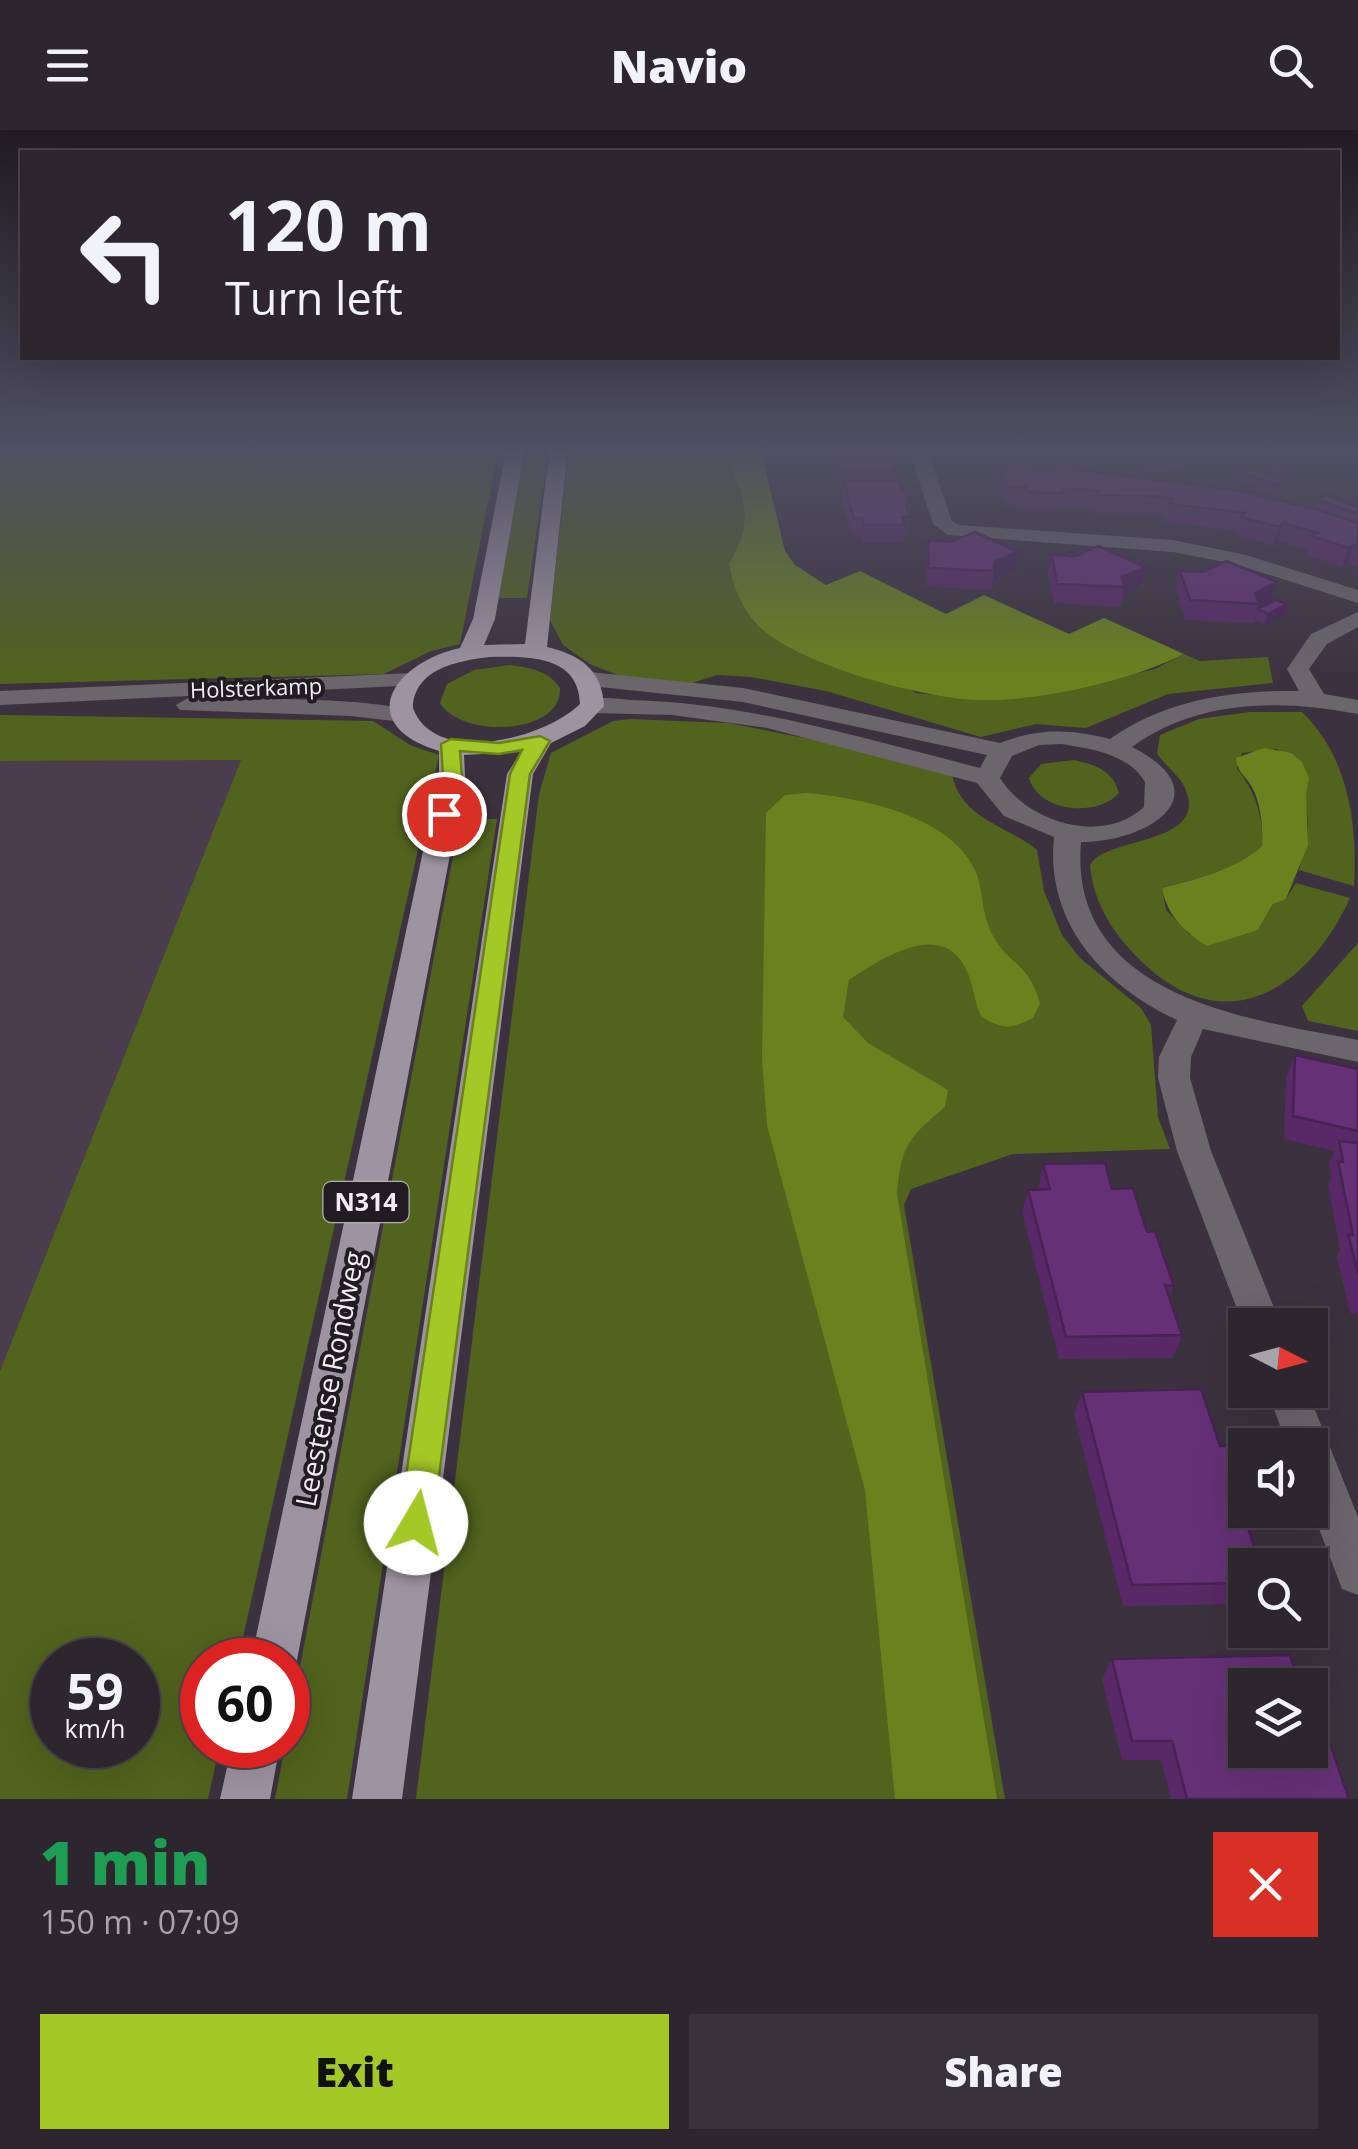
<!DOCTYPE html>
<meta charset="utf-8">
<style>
body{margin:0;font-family:"Open Sans",sans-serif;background:#39323b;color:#f1f3f6;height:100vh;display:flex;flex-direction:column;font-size:38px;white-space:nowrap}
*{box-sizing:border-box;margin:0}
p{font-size:32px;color:#a7a5aa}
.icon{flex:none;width:55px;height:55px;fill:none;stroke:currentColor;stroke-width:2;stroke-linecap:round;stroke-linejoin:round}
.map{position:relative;height:1669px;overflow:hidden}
.drawer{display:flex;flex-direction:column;background:#2d262f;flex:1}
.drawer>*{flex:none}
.guide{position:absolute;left:20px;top:20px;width:1320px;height:210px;border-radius:0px;box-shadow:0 10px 40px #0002,0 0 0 2px #48434b;background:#2d262f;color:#f1f3f6;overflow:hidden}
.needle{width:65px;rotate:96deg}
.tools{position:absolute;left:1228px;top:1178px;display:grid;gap:20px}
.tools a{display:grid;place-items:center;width:100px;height:100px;border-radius:0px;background:#2d262f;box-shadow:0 10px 40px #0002,0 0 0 2px #48434b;font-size:50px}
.speed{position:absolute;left:30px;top:1508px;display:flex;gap:20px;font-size:50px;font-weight:700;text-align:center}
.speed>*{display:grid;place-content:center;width:130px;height:130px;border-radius:50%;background:#2d262f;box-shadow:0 10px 40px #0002,0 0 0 2px #48434b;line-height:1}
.speed small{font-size:25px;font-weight:400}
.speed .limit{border:15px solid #d22;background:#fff;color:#111}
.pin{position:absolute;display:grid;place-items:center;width:85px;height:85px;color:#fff;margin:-42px;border:5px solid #fff;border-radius:50%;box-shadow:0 2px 10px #0007}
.me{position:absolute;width:110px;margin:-55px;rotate:8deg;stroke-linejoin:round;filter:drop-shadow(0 0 8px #0008)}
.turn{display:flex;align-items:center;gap:35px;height:210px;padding:0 40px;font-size:45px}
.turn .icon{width:130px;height:130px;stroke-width:2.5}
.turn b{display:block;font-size:70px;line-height:85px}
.round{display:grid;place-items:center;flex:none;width:105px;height:105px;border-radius:0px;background:#39323b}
.overview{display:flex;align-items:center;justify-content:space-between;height:170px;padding:0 40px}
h1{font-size:60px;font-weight:800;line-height:75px;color:#1e9e55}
.action{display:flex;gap:20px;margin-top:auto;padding:20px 40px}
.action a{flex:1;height:115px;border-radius:0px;background:#a4c825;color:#111;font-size:40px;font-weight:800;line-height:115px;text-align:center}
.action a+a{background:#39323b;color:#f1f3f6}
header{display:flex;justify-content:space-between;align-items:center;height:130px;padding:0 40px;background:#2d262f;font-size:45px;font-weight:800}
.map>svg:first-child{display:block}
</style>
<header><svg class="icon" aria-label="menu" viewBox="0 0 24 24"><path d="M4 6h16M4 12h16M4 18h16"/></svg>Navio<svg class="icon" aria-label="search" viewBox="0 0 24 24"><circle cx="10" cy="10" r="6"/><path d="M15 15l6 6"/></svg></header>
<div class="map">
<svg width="1358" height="1669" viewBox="0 0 1358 1669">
<rect width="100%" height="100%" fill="#3c323f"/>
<path fill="#493d4e" d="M242 629 0 1241V631Z"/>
<path fill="#51631d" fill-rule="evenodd" d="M0 317H499L460 514 431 521 384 544 0 554Z
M525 317H549L527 468H498Z
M569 317H719C743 360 757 389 729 433L916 563 979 570 1044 564 1155 539 1184 524 1200 531 1268 527 1273 553 1168 564 1086 598 1036 594 981 607 826 561 751 547 717 545 692 553 620 546 590 534 563 515 550 490Z
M510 535C530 538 548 540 560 558 562 605 462 609 440 573L447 554 474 540Z
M1249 582H1302C1348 626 1358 694 1354 756L1299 740C1316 684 1308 668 1277 619L1242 623 1237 638C1255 662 1264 686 1262 716 1237 739 1195 750 1162 758L1166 780 1190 805 1258 800 1274 773 1286 769 1296 753 1350 768C1307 862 1223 913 1139 829 1113 803 1094 774 1090 736 1102 705 1216 717 1183 654 1176 642 1164 635 1157 623L1160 605 1199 589Z
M0 585 373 591 410 615 439 625 238 1530H202V1615H220L208 1669H0V1241L241 630 0 631ZM52 1530H138V1615H52Z
M630 589 728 593 825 612 952 645C962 690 1007 695 1037 720L1044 761 1062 805 1080 828 1141 878 1151 895 1158 987 1170 1019 1013 1024 911 1059 904 1075 1005 1669H416L539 664 551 623 613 591Z
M1074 630C1095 635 1113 640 1119 663 1097 688 1039 682 1029 648L1041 634Z
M460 689H497L347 1669H275Z
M1358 813V901L1308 891 1302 876Z"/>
<path fill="#6a821d" d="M719 317H760L785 421 795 435 826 455 860 441 946 484 984 465 1069 504 1104 488 1184 524C1130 551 1038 572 977 570 923 568 803 536 762 499 743 482 733 457 729 433 757 389 743 360 719 317Z
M1264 618 1291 623 1302 632 1309 648 1306 664 1308 715 1286 769 1273 774 1258 800 1207 816C1183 801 1167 785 1162 758 1195 750 1237 739 1262 716 1263 697 1261 674 1252 657 1245 645 1237 642 1236 628Z
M807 663C861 668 949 685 975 740 983 756 981 784 993 806 1009 835 1028 832 1040 873L1033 888C1011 899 1002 900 981 886 972 866 973 844 958 827 930 795 875 833 849 850L843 887 868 913 948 960 945 977C908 1007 901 1017 897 1064L997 1669H895L865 1360 767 995 762 929 766 683 785 665Z"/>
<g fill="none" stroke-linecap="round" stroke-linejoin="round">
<path fill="#6b666c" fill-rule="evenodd" d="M908 317H926L952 391 959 395 1173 410 1246 425 1358 460V473L1235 434 1173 422 948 405 933 394Z
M1358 482V497L1327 514 1309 539 1324 564 1358 570V584C1282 569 1197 569 1132 617 1223 663 1150 712 1081 712 1068 866 1246 889 1358 910V932L1203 899 1191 927 1190 948 1211 1021 1281 1195H1245V1200L1177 1021 1158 948 1159 927 1177 890C1103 855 1045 793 1054 707L1004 686 977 653 767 598 672 585 592 583 580 576C591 564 615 569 631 570 751 573 865 609 980 638L987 625 743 572 590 556 578 549 590 542 743 558 1000 613C1039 598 1069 599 1110 609 1165 570 1232 560 1299 561L1287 539 1311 504ZM1062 614C1091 619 1129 624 1145 652L1144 677C1102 716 1027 692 1000 648L1012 626 1039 615Z
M412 543 420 545 424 550 420 555 0 575V561Z
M188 568C224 569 397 566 415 585L403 592 350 586 180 580 176 575Z
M1267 1260H1307L1358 1387V1465L1342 1459 1310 1375V1315H1287Z"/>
<path fill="#9e94a1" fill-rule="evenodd" d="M507 317H525L495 489 484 515 525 514 550 317H568L547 517C580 525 602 539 604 576L585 596 551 613 533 644 402 1669H352L507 644 521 622 464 625 465 646 297 1530 288 1548V1530H251L439 646V621C353 595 392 533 460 518L473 489ZM489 527C527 526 579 525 580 574 546 608 435 638 413 578 414 539 457 531 489 527Z
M232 1615H280L270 1669H220Z"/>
</g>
<path fill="#582966" d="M829 317H887L895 341 894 350 910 375 908 406H904L903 413H862L860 406H852L842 369 843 359H840L831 326 832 317Z
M979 317H1043L1041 333H1034V338L1051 339 1050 336 1051 327 1098 333 1096 342 1314 379 1317 370 1358 377V437L1348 433 1342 437 1306 425 1308 420 1277 411 1273 415 1236 405 1237 401 1165 392 1166 387 1150 384 1095 383V379L1078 377 1062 376 1061 381 1025 380 1023 375H1006L997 355 999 338H1009L1008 333H984L978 322Z
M1100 317 1120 323 1118 332H1103L1099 326Z
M1215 318 1210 332 1195 330 1197 321Z
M1352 319H1358V344L1353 342 1356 334 1350 328Z
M1302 321 1337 326 1334 335H1306L1300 330Z
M1239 322 1234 336 1219 334 1221 325Z
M1139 327 1187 332 1185 341 1142 342 1137 335Z
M1267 339H1290L1288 348 1283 350 1281 359 1272 364 1234 350 1236 341 1265 344Z
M928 410 1018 422 1015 440 993 449 991 460 927 457 926 429Z
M1052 425H1078L1146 437 1141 456 1123 464 1120 477 1054 473 1048 444Z
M1180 441 1277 452 1271 472 1284 484 1265 494 1255 489 1254 493 1185 490 1176 460Z
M1295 925 1358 939V1184L1350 1183 1337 1127 1340 1120 1328 1054 1331 1047 1329 1033 1335 1021 1284 1009 1286 948Z
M1043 1034 1112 1059 1147 1102 1174 1156 1169 1167 1182 1205 1173 1228 1059 1229 1022 1082 1028 1060H1038Z
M1082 1262 1220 1316 1253 1386 1247 1397 1245 1474 1123 1476 1074 1284Z
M1112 1529 1316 1603 1349 1669H1171L1161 1630H1122L1102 1549Z"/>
<path fill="#472253" d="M1290 339 1288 348 1276 353 1279 344Z
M1284 350 1281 359 1272 364 1274 354Z
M1283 393 1277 411 1273 415 1279 397Z
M1354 415 1348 433 1342 437 1348 418Z
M1018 422 1015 440 993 449 994 432Z
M1146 437 1141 456 1123 464 1124 457 1122 447Z
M1277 452 1271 472 1258 478 1259 474 1255 463Z
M1287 474 1284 484 1265 494 1268 484Z"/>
<path fill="#663077" stroke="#472253" stroke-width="2.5" d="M835 317 891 318 895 341 841 342Z
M1100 317H1115L1120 323H1104Z
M1199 317H1208L1215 318 1212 323 1197 321Z
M1224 320 1239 322 1237 327 1221 325Z
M1330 320 1337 326H1308L1302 321Z
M1182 326 1187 332 1143 333 1139 327Z
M1009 327H1032L1035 334H1012Z
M1051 327H1094L1098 333H1055Z
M1278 335 1290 339 1279 344 1267 339Z
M1245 337 1284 350 1274 354 1236 341Z
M999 338 1080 340 1241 361 1322 381 1358 393V416L1354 415 1348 418 1312 406 1318 403 1283 393 1279 397 1241 387 1245 383 1170 374 1172 369 1154 366 1098 365 1099 361 1082 359H1063L1065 363 1028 362 1026 357H1009Z
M898 350 902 362H906L910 375H906L910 387H902L905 395H863L862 388H854L844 351Z
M1326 365 1358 377V384L1317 370Z
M975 402 1018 422 994 432V441L929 438 928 410 950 412Z
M1098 416 1146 437 1122 447 1124 457 1057 454 1052 425 1075 426Z
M1071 422 1078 425 1075 426H1061Z
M1226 431 1277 452 1255 463 1259 474 1190 470 1180 441 1203 442Z
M1276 470 1287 474 1268 484 1257 479Z
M1295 925 1358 939V1001L1293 986Z
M1339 1011 1358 1013V1144L1348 1104 1353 1105 1338 1031 1343 1032Z
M1105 1033 1112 1059 1133 1058 1147 1102 1155 1101 1174 1156 1165 1155 1182 1205 1066 1207 1028 1060 1050 1059 1043 1034Z
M1201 1259 1220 1316H1229L1245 1362V1380H1251L1253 1386H1244L1260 1435H1245V1453L1132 1455 1082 1262Z
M1290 1525 1300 1555H1245V1620H1310V1586L1316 1603 1326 1602 1349 1669H1187L1172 1611H1132L1112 1529Z"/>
<linearGradient id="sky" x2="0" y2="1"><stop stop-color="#211c23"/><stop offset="0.58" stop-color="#504f63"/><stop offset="1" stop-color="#504f63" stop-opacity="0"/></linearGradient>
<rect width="1358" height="551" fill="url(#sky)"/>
<path fill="#a4c825" stroke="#6b8218" stroke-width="2.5" d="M540 606 550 611 530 644 433 1393 428 1404 416 1409 404 1404 399 1393 510 644 522 620 499 624 460 621 462 646 454 684 444 690 435 684 443 646 441 614 451 609 499 613Z"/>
<g text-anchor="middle" stroke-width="8" stroke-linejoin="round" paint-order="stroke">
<g font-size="22" fill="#f2ecf4" stroke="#201c22">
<text transform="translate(256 558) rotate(-2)" y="8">Holsterkamp</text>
</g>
<rect fill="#201c22" stroke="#b3aeb5" stroke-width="2.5" x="323.5" y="1052" width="85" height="40" rx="8"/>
<g font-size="25" font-weight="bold" fill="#f2ecf4">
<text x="366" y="1081">N314</text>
</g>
<g font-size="28" fill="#f2ecf4" stroke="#201c22">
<text transform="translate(330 1249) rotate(-79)" y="10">Leestense Rondweg</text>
</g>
</g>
</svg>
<div class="tools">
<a><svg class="needle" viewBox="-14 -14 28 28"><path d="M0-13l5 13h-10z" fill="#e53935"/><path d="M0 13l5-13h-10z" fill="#a7a5aa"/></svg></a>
<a><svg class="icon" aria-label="sound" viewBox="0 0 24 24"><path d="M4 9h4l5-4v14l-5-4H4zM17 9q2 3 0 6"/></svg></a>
<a><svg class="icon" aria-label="search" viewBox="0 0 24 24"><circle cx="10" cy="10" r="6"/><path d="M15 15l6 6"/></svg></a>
<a><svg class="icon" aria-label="layers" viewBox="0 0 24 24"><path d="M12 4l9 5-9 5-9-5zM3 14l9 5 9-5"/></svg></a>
</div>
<div class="speed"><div>59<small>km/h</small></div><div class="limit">60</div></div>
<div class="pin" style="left:444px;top:684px;background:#d93025"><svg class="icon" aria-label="arrive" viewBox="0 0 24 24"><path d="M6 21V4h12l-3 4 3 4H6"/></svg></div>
<svg class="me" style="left:416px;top:1393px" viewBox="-20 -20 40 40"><circle r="19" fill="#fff"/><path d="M0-13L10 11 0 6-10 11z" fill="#a4c825"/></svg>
<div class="guide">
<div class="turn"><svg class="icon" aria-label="left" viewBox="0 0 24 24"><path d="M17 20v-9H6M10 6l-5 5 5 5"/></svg><div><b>120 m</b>Turn left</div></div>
</div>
</div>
<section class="drawer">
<div class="overview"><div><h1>1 min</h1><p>150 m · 07:09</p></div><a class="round" style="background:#d93025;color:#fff"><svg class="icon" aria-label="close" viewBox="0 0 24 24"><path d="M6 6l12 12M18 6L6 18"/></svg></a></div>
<div class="action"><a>Exit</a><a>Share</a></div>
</section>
